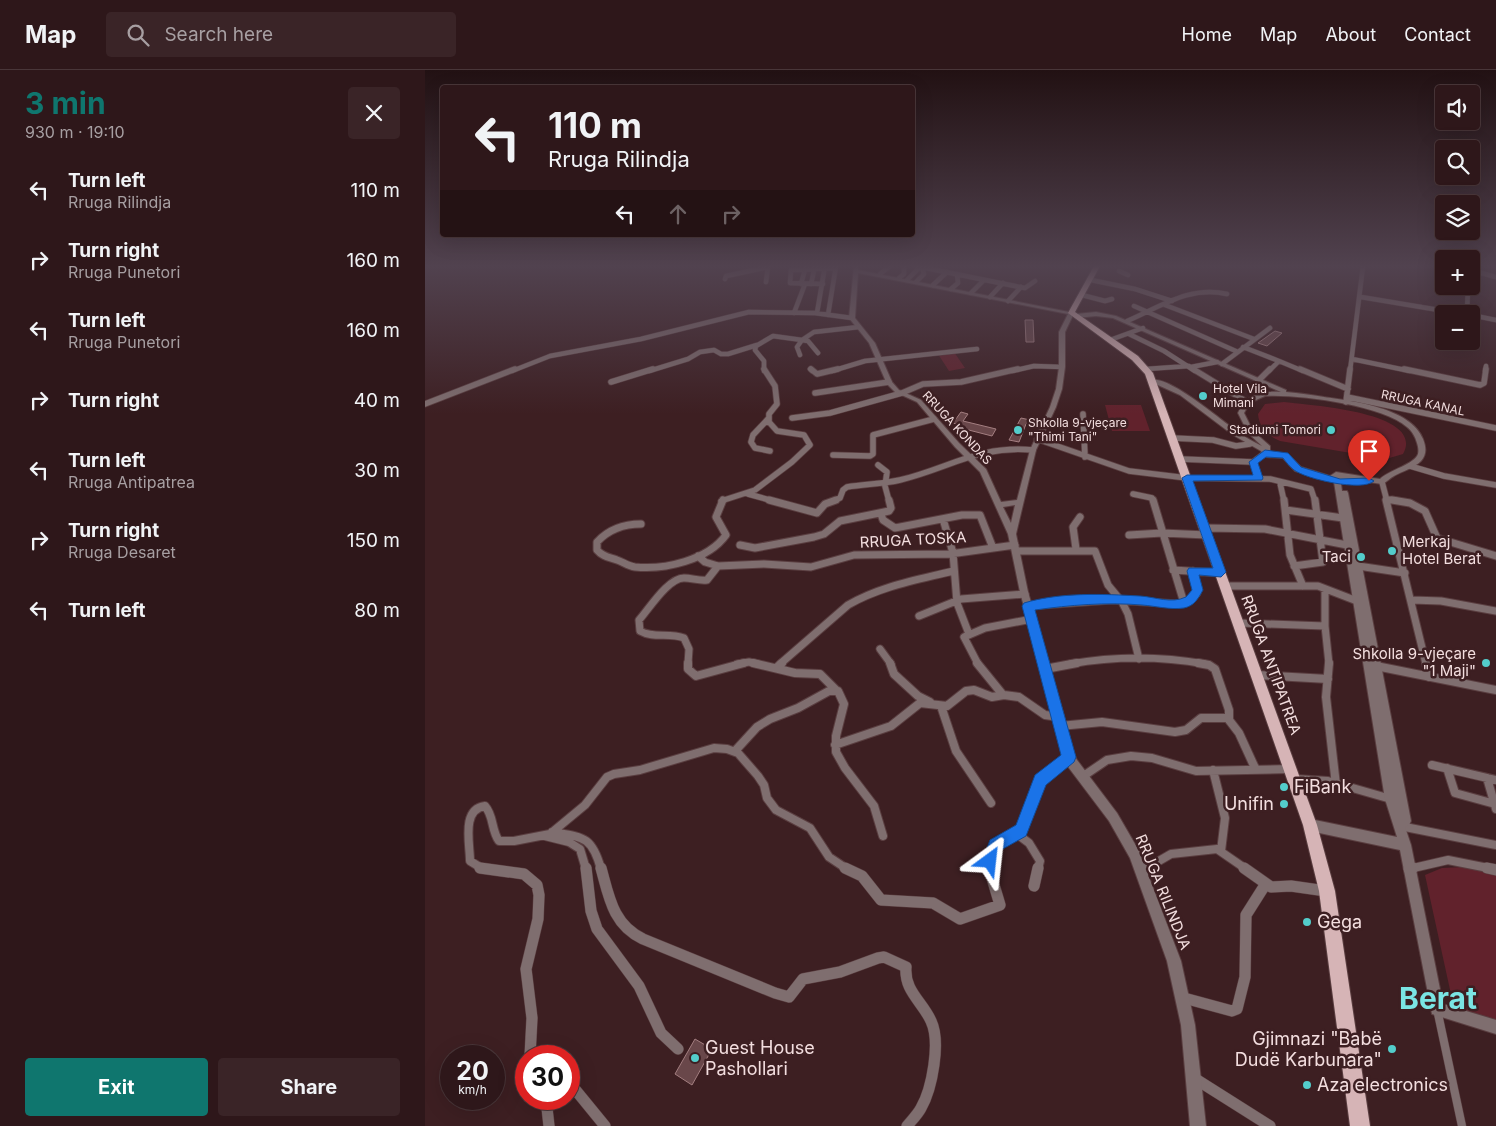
<!DOCTYPE html>
<meta charset="utf-8">
<style>
body{margin:0;font-family:Inter,sans-serif;background:#3a2427;color:#f1f3f6;height:100vh;display:flex;flex-direction:column;font-size:19px;white-space:nowrap}
*{box-sizing:border-box;margin:0}
p{font-size:16px;color:#a79fa2}
.icon{flex:none;width:28px;height:28px;fill:none;stroke:currentColor;stroke-width:2;stroke-linecap:round;stroke-linejoin:round}
.map{position:relative;flex:1;overflow:hidden}
.details{display:flex;flex-direction:column;background:#2e171a;width:425px}
.details>*{flex:none}
.top-card{position:absolute;left:15px;top:15px;width:475px;height:152px;border-radius:5px;box-shadow:0 5px 20px #0002,0 0 0 1px #493639;background:#2e171a;color:#f1f3f6;overflow:hidden}
.controls{position:absolute;left:1010px;top:15px;display:grid;gap:10px}
.controls a{display:grid;place-items:center;width:45px;height:45px;border-radius:5px;background:#2e171a;box-shadow:0 5px 20px #0002,0 0 0 1px #493639;font-size:25px}
.speed{position:absolute;left:15px;top:975px;display:flex;gap:10px;font-size:25px;font-weight:700;text-align:center}
.speed>*{display:grid;place-content:center;width:65px;height:65px;border-radius:50%;background:#2e171a;box-shadow:0 5px 20px #0002,0 0 0 1px #493639;line-height:1}
.speed small{font-size:12px;font-weight:400}
.speed .limit{border:8px solid #d22;background:#fff;color:#111}
.pin{position:absolute;display:grid;place-items:center;width:42px;height:42px;color:#fff;margin:-51px -21px;border-radius:50% 50% 50% 0;rotate:-45deg;box-shadow:0 0 5px #0007}
.pin .icon{rotate:45deg}
.me{position:absolute;width:55px;margin:-28px;rotate:30deg;stroke-linejoin:round;filter:drop-shadow(0 0 4px #0008)}
.turn{display:flex;align-items:center;gap:18px;height:105px;padding:0 25px;font-size:22px}
.turn .icon{width:65px;height:65px;stroke-width:2.5}
.turn b{display:block;font-size:35px;line-height:42px}
.lanes{display:flex;align-items:center;height:48px;padding:0 25px;background:#0003;justify-content:center;gap:25px;direction:ltr}
.lanes .off{opacity:.35}
.round{display:grid;place-items:center;flex:none;width:52px;height:52px;border-radius:5px;background:#3a2427}
.headline{display:flex;align-items:center;justify-content:space-between;height:85px;padding:0 25px}
h1{font-size:30px;font-weight:700;line-height:38px;color:#0f766e}
.primary-button{display:flex;gap:10px;margin-top:auto;padding:10px 25px}
.primary-button a{flex:1;height:58px;border-radius:5px;background:#0f766e;color:#fff;font-size:20px;font-weight:700;line-height:58px;text-align:center}
.primary-button a+a{background:#3a2427;color:#f1f3f6}
ul{padding:0;list-style:none}
li{display:flex;align-items:center;gap:15px;height:70px;padding:0 25px}
li div{flex:1}
li b{display:block;font-size:19px}
li em{font-style:normal}
header{display:flex;align-items:center;gap:30px;box-sizing:border-box;height:70px;padding:0 25px;background:#2e171a;border-bottom:1px solid #493639}
header strong{font-size:24px}
nav{display:flex;gap:28px;margin-inline-start:auto;font-size:18px}
.search{width:350px;height:45px;background:#3a2427;display:flex;align-items:center;gap:12px;box-sizing:border-box;padding:0 18px;border-radius:5px;color:#a79fa2;font-size:19px}
main{display:flex;flex:1;min-height:0}
.map>svg:first-child{display:block}
</style>
<header>
<strong>Map</strong>
<div class="search"><svg class="icon" aria-label="search" viewBox="0 0 24 24"><circle cx="10" cy="10" r="6"/><path d="M15 15l6 6"/></svg>Search here</div>
<nav><a>Home</a><a>Map</a><a>About</a><a>Contact</a></nav>
</header>
<main>
<section class="details">
<div class="headline"><div><h1>3 min</h1><p>930 m · 19:10</p></div><a class="round"><svg class="icon" aria-label="close" viewBox="0 0 24 24"><path d="M6 6l12 12M18 6L6 18"/></svg></a></div>
<ul>
<li><svg class="icon" aria-label="left" viewBox="0 0 24 24"><path d="M17 20v-9H6M10 6l-5 5 5 5"/></svg><div><b>Turn left</b><p>Rruga Rilindja</p></div><em>110 m</em></li>
<li><svg class="icon" aria-label="right" viewBox="0 0 24 24"><path d="M7 20v-9h11M14 6l5 5-5 5"/></svg><div><b>Turn right</b><p>Rruga Punetori</p></div><em>160 m</em></li>
<li><svg class="icon" aria-label="left" viewBox="0 0 24 24"><path d="M17 20v-9H6M10 6l-5 5 5 5"/></svg><div><b>Turn left</b><p>Rruga Punetori</p></div><em>160 m</em></li>
<li><svg class="icon" aria-label="right" viewBox="0 0 24 24"><path d="M7 20v-9h11M14 6l5 5-5 5"/></svg><div><b>Turn right</b></div><em>40 m</em></li>
<li><svg class="icon" aria-label="left" viewBox="0 0 24 24"><path d="M17 20v-9H6M10 6l-5 5 5 5"/></svg><div><b>Turn left</b><p>Rruga Antipatrea</p></div><em>30 m</em></li>
<li><svg class="icon" aria-label="right" viewBox="0 0 24 24"><path d="M7 20v-9h11M14 6l5 5-5 5"/></svg><div><b>Turn right</b><p>Rruga Desaret</p></div><em>150 m</em></li>
<li><svg class="icon" aria-label="left" viewBox="0 0 24 24"><path d="M17 20v-9H6M10 6l-5 5 5 5"/></svg><div><b>Turn left</b></div><em>80 m</em></li>
</ul>
<div class="primary-button"><a>Exit</a><a>Share</a></div>
</section>
<div class="map">
<svg width="1071" height="1056" viewBox="0 0 1071 1056">
<rect width="100%" height="100%" fill="#3d1f22"/>
<path fill="#61222c" d="M529 282 540 298 524 301 513 284Z
M859 332C880 335 1002 341 978 384L961 389 855 371C844 366 834 358 833 344L840 334Z
M680 335H716L725 361H687Z
M1039 797 1071 805V952L1040 943 1027 929 1000 805 1017 798Z"/>
<path fill="#69474a" stroke="#a37e80" d="M600 250H608L609 272H601Z
M850 261 857 263 842 276 833 273Z
M536 342 543 344 538 351 571 359 567 366 532 357 534 355 528 353Z
M596 348 605 350 601 354 594 372 584 370Z
M270 969 287 979 267 1015 250 1004Z"/>
<g fill="none" stroke-linecap="round" stroke-linejoin="round">
<g stroke="#5a3e40" stroke-width="9">
<path id="pedestrian" d="M1012 939 1037 1056"/>
</g>
<g stroke="#5a3e40" stroke-width="5.5">
<path id="minor-far4" d="M491 196 600 218 610 211
M1012 199 1019 201
M1046 200 1071 207
M694 201 703 205
M455 204 465 196
M474 208 479 204V196
M300 209 301 206 343 197
M482 210 495 197
M666 210 710 219 747 231
M341 212 343 196
M491 212 499 204 497 197
M376 214 381 196
M386 214 390 196
M398 214 365 213 366 200 410 198
M508 215 522 202
M526 219 533 213 532 204
M546 223 559 210
M657 225 680 231 687 229
M565 227 578 213
M936 227 1038 244
M583 231 596 217
M740 235 829 269
M709 236 813 282
M369 243 380 214
M392 243 400 196
M1042 244 1043 216
M403 245 411 196
M1046 245 1071 250
M702 251C735 237 765 215 802 224
M704 264 739 281 770 301
M685 270 718 258
M818 277 854 291
M375 285 372 277 377 270 383 271 393 283
M927 289 985 301
M797 294 845 258
M766 297 792 292
M385 299 387 301
M721 299 764 296
M87 301 125 286 216 269 324 242 390 243 427 248
M224 301 263 289 275 282 289 280 296 284H303L332 275
M339 301V291L330 280 331 276 348 266 377 270 389 262 434 257
M407 301 440 291 552 279
M587 301 609 296 637 297
M844 301 854 291 878 301
M925 301 938 196
M1060 301 1061 296"/>
</g>
<g stroke="#5a3e40" stroke-width="7">
<path id="minor-far3" d="M386 299 392 304 413 299
M768 299 822 332
M875 299 923 319
M979 299 1055 315 1059 313 1061 299
M833 311 845 299
M186 312 228 299
M390 323 464 312
M922 327 1071 358
M921 332 925 299
M0 334 90 299
M658 344 660 387
M367 348 405 343 477 323 498 314 536 312 593 299
M343 349 328 365 326 372 330 378 345 381
M747 368 788 370 811 376 825 374
M612 369 704 401 762 408 845 409 886 419 890 431
M408 385 445 386 448 384V365L509 349
M755 389 828 392
M453 395 462 402 460 416 464 431
M985 396 1019 406 1071 415
M833 408 828 392 840 383
M957 412 962 431
M855 413 859 431
M323 424 348 431
M708 424 727 428 728 431
M963 429 975 431
M296 431 330 420 367 392 385 375 379 365 352 361 344 352V344L352 334 350 316 339 299
M408 431 415 428 418 420 422 417C440 414 458 414 475 410 525 398 553 375 608 380"/>
</g>
<g stroke="#5a3e40" stroke-width="9">
<path id="minor-far2" d="M344 430 392 443 400 434 411 430
M728 430 759 533
M859 430 865 485 878 516
M961 430 1001 594
M967 430 985 433 1000 441 1012 468 1071 486
M861 440 918 448
M456 444 458 450 470 458 537 445H555L568 478
M518 449 528 483 532 533 544 564
M216 454C199 454 184 459 172 472V480C178 487 184 487 192 490 198 492 203 496 210 497 240 500 283 490 301 465L291 447 298 430
M780 458 840 459 922 475
M704 465 737 463 782 465
M315 475 330 478 389 467 399 464 415 451 464 441 466 438 464 430
M651 479 648 457 655 447
M591 481H670L683 515 697 532 703 544 714 589
M273 486 280 492 293 496 339 494 386 497 429 485 525 484 590 475
M869 496 898 492 890 430
M933 496 980 503
M748 500 795 503
M800 516H893L932 531
M900 519V556L904 594
M987 530 1016 531 1071 541
M603 536 687 530 754 534 764 531 772 523 768 501
M494 546 536 529 600 524
M814 553 900 556
M455 579 466 594
M263 594 264 579 259 568C244 562 229 569 215 561L214 550C224 539 243 508 259 508 267 508 274 511 282 510L293 496
M312 594 324 592 333 594
M355 594 423 535C456 516 492 510 528 501
M553 594 539 567 560 558 607 549
M645 594C690 586 735 586 780 594"/>
</g>
<g stroke="#5a3e40" stroke-width="10">
<path id="minor-far1" d="M263 593V599L271 606 319 593
M328 593 370 603 395 604 411 620
M465 593 469 604 493 626 505 632
M552 593 578 625
M773 593 784 595 790 599 804 640V650L814 663 830 698
M904 593 901 627 911 715
M1001 593 1004 607
M951 596 1071 620
M351 598 357 593
M620 599 652 593
M832 605 903 609
M516 636 531 681 566 733
M635 656 677 652 750 662 761 660 776 648H804
M410 675 466 656 495 633 522 636 541 621 549 620 567 627 579 625 594 627 620 645 634 647
M310 681 332 657 345 649 373 638 404 621H413L419 634 411 666V682L420 698 449 736 458 766
M1007 695 1071 710
M1022 698 1030 723 1070 734
M788 700 800 748 796 781
M657 707 682 690 706 686 727 688 771 701 866 699
M1062 708 1071 739
M870 709 903 711 966 729
M975 756 1071 775
M127 762C158 767 167 766 176 799
M592 764 604 773 615 791 613 799
M120 766 144 772 155 779 161 799
M58 799 45 791C45 774 36 739 60 736 69 746 66 760 74 771H89L125 764 160 735 182 707 189 704 215 700 289 678 302 679 313 683 333 706 339 715 342 728 351 740 385 758 404 787 422 799
M565 799 567 782 577 772 595 762 615 710 644 687
M720 799 746 784 792 779 821 799
M984 799 1023 790 1068 799"/>
</g>
<g stroke="#5a3e40" stroke-width="12">
<path id="minor" d="M55 798 99 804 112 815 114 825 113 849 101 899 107 948 105 986
M161 798 166 841 172 859 214 916 236 963 253 979
M176 798C184 827 188 855 218 869L350 923 364 927 378 909 415 902 453 888 459 887 481 897C479 921 497 931 506 951 516 972 507 1019 496 1038 493 1044 487 1050 482 1056
M420 798 437 806 456 830 508 833 535 849 575 835 564 798
M819 798 846 817 866 816 901 821
M1062 798 1071 800
M984 799 988 798
M717 801 722 798
M609 816 613 798
M759 928 807 941 812 939 820 907 821 845 840 815
M769 1008 845 1056
M144 1012 180 1056
M121 1029 124 1056"/>
</g>
<g stroke="#5a3e40" stroke-width="2">
<path id="tertiary" d="M429 196H433V200L649 243 640 262V297L637 319 631 337 611 380 591 464 603 522 639 647 646 680 652 690 692 743 714 781 756 891 770 955 781 1056H765L756 955 742 891 705 788 684 751 644 698 636 681 629 647 595 522 583 464 555 402 530 377 492 332 470 322 462 314 444 273 424 248ZM433 203 643 244 634 262V297L631 319 625 337 605 380 592 430 576 432 561 399 534 373 496 330 474 320 467 312 450 273 430 248ZM590 435 586 453 578 437Z
M671 242 691 246 861 320V322C874 323 887 325 899 327 928 331 986 338 998 369 1001 377 1002 384 996 391 989 398 978 401 969 406 965 408 962 412 957 414L923 409 922 414H916L917 421H922L923 423 986 751 984 755 980 757 986 775 1018 934 1071 950V964L1007 944 975 780 885 761 881 759 879 755 881 751 885 749 972 767 960 729 909 412 870 401 858 388 840 387 836 381 808 365 755 325 724 311C740 301 798 352 813 362 821 368 829 372 837 376L823 363 813 343C822 324 835 321 856 322L688 248 671 246 651 248 648 246 651 244ZM840 326C873 324 957 335 982 357 987 361 990 366 992 373 993 376 994 380 993 384 990 394 964 400 955 409L911 402 905 406 876 397 862 384 844 383 843 380H845V376L828 361 819 343C824 333 830 330 840 326Z"/>
</g>
<g stroke="#5a3e40" stroke-width="2">
<path id="primary" d="M669 196H675L650 242 713 286 728 303 892 755 910 821 945 1056H925L894 821 878 755 720 304 707 290 643 243Z"/>
</g>
<use href="#pedestrian" stroke="#7f6e6f" stroke-width="8"/>
<use href="#minor-far4" stroke="#7f6e6f" stroke-width="4.5"/>
<use href="#minor-far3" stroke="#7f6e6f" stroke-width="5.5"/>
<use href="#minor-far2" stroke="#7f6e6f" stroke-width="7"/>
<use href="#minor-far1" stroke="#7f6e6f" stroke-width="8"/>
<use href="#minor" stroke="#7f6e6f" stroke-width="11"/>
<use href="#tertiary" fill="#7f6e6f" fill-rule="evenodd"/>
<use href="#primary" fill="#d6b4b6" fill-rule="evenodd"/>
</g>
<linearGradient id="sky" x2="0" y2="1"><stop stop-color="#221113"/><stop offset="0.57" stop-color="#51424f"/><stop offset="1" stop-color="#51424f" stop-opacity="0"/></linearGradient>
<rect width="1071" height="344" fill="url(#sky)"/>
<path fill="#1a73e8" stroke="#114b97" d="M840 380 863 383 876 397 915 409 944 408 949 411C937 422 881 409 869 400 865 397 861 392 858 388L841 387 833 393 838 408 837 410 768 411 801 502 796 507 774 505 778 520C773 529 769 536 759 538 744 540 731 536 717 535 681 532 645 535 610 540L651 687 649 692 621 715 601 766 576 780 570 797 565 799 559 797 557 791 565 770 591 755 610 705 636 685 597 536 599 533C635 522 678 524 715 526 731 527 746 534 761 527L767 520 762 501 764 498H788L757 408 762 405H828L824 392Z"/>
<g fill="#53cdcb" stroke="#3d1f22" stroke-width="2">
<circle cx="778" cy="326" r="5"/>
<circle cx="593" cy="360" r="5"/>
<circle cx="906" cy="360" r="5"/>
<circle cx="967" cy="481" r="5"/>
<circle cx="936" cy="487" r="5"/>
<circle cx="1061" cy="593" r="5"/>
<circle cx="859" cy="717" r="5"/>
<circle cx="859" cy="734" r="5"/>
<circle cx="882" cy="852" r="5"/>
<circle cx="967" cy="979" r="5"/>
<circle cx="270" cy="988" r="5"/>
<circle cx="882" cy="1015" r="5"/>
</g>
<g text-anchor="middle" stroke-width="5" stroke-linejoin="round" paint-order="stroke">
<g font-size="12" fill="#f3dedf" stroke="#3d1f22" text-anchor="start">
<text x="788" y="323">Hotel Vila<tspan x="788" dy="14">Mimani</tspan></text>
<text x="603" y="357">Shkolla 9-vjeçare<tspan x="603" dy="14">"Thimi Tani"</tspan></text>
<text x="896" y="364" text-anchor="end">Stadiumi Tomori</text>
</g>
<g font-size="12" fill="#f3dedf" stroke="#3d1f22">
<text transform="translate(998 333) rotate(12)" y="4">RRUGA KANAL</text>
<text transform="translate(532 358) rotate(47)" y="4">RRUGA KONDAS</text>
</g>
<g font-size="15" fill="#f3dedf" stroke="#3d1f22">
<text transform="translate(488 470) rotate(-3)" y="5">RRUGA TOSKA</text>
<text transform="translate(846 595) rotate(70)" y="5">RRUGA ANTIPATREA</text>
<text transform="translate(738 822) rotate(68)" y="5">RRUGA RILINDJA</text>
</g>
<g font-size="15" fill="#f3dedf" stroke="#3d1f22" text-anchor="end">
<text x="977" y="477" text-anchor="start">Merkaj<tspan x="977" dy="17">Hotel Berat</tspan></text>
<text x="926" y="492">Taci</text>
<text x="1051" y="589">Shkolla 9-vjeçare<tspan x="1051" dy="17">"1 Maji"</tspan></text>
</g>
<g font-size="18" fill="#f3dedf" stroke="#3d1f22" text-anchor="start">
<text x="869" y="723">FiBank</text>
<text x="849" y="740" text-anchor="end">Unifin</text>
<text x="892" y="858">Gega</text>
<text x="957" y="975" text-anchor="end">Gjimnazi "Babë<tspan x="957" dy="21">Dudë Karbunara"</tspan></text>
<text x="280" y="984">Guest House<tspan x="280" dy="21">Pashollari</tspan></text>
<text x="892" y="1021">Aza electronics</text>
</g>
<g font-size="30" font-weight="bold" fill="#7ae5e4" stroke="#3d1f22">
<text x="1013" y="939">Berat</text>
</g>
</g>
</svg>
<div class="controls">
<a><svg class="icon" aria-label="sound" viewBox="0 0 24 24"><path d="M4 9h4l5-4v14l-5-4H4zM17 9q2 3 0 6"/></svg></a>
<a><svg class="icon" aria-label="search" viewBox="0 0 24 24"><circle cx="10" cy="10" r="6"/><path d="M15 15l6 6"/></svg></a>
<a><svg class="icon" aria-label="layers" viewBox="0 0 24 24"><path d="M12 4l9 5-9 5-9-5zM3 14l9 5 9-5"/></svg></a>
<a>+</a>
<a>−</a>
</div>
<div class="speed"><div>20<small>km/h</small></div><div class="limit">30</div></div>
<div class="pin" style="left:944px;top:411px;background:#d93025"><svg class="icon" aria-label="arrive" viewBox="0 0 24 24"><path d="M6 21V4h12l-3 4 3 4H6"/></svg></div>
<svg class="me" style="left:565px;top:791px" viewBox="-20 -20 40 40"><path d="M0-17L14 15 0 8-14 15z" fill="#1a73e8" stroke="#fff" stroke-width="4"/></svg>
<div class="top-card">
<div class="turn"><svg class="icon" aria-label="left" viewBox="0 0 24 24"><path d="M17 20v-9H6M10 6l-5 5 5 5"/></svg><div><b>110 m</b>Rruga Rilindja</div></div>
<div class="lanes"><svg class="icon" aria-label="left" viewBox="0 0 24 24"><path d="M17 20v-9H6M10 6l-5 5 5 5"/></svg><svg class="icon off" aria-label="ahead" viewBox="0 0 24 24"><path d="M12 20V5M6 11l6-6 6 6"/></svg><svg class="icon off" aria-label="right" viewBox="0 0 24 24"><path d="M7 20v-9h11M14 6l5 5-5 5"/></svg></div>
</div>
</div>
</main>
